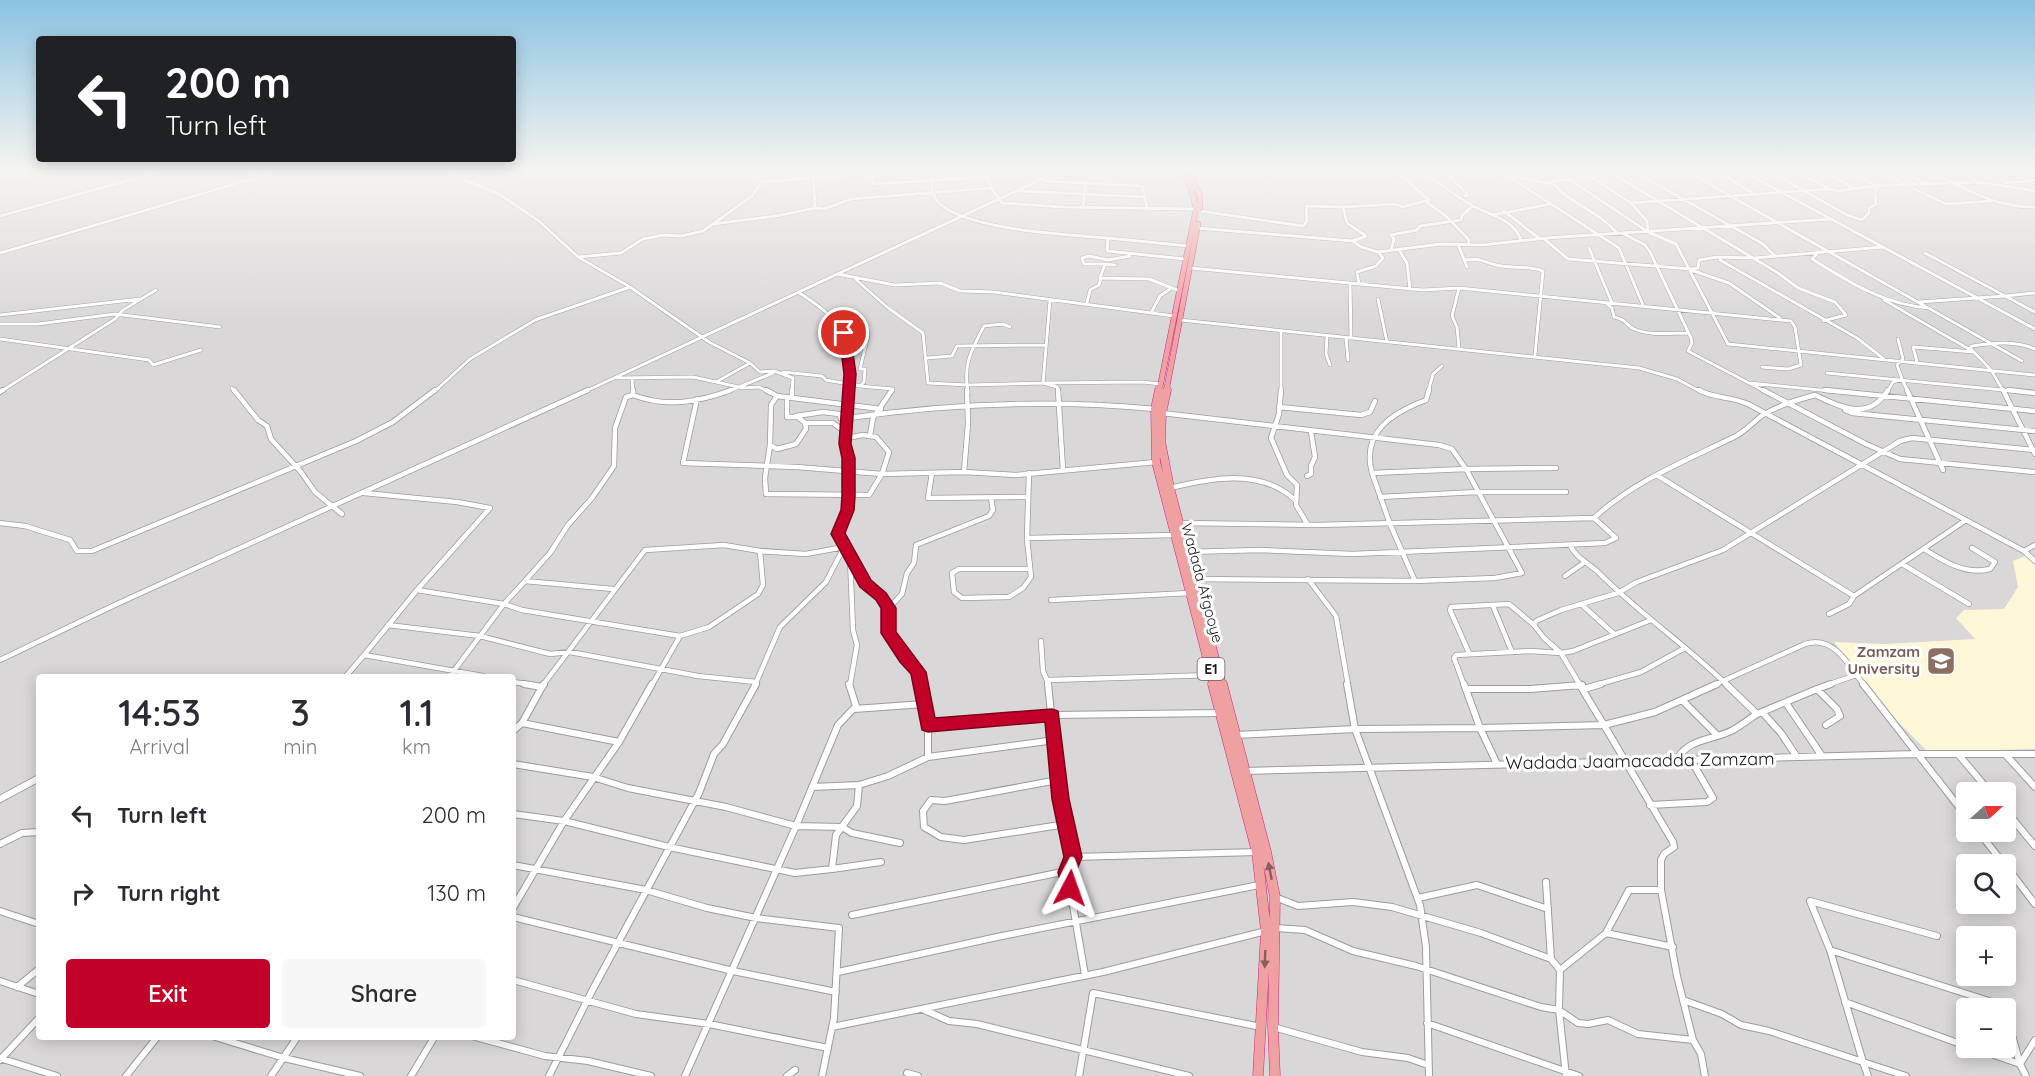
<!DOCTYPE html>
<meta charset="utf-8">
<style>
body{margin:0;font-family:Quicksand,sans-serif;background:#f7f7f7;color:#2b2b33;height:100vh;display:flex;flex-direction:column;font-size:22px;white-space:nowrap}
*{box-sizing:border-box;margin:0}
p{font-size:20px;color:#7c7c81}
.icon{flex:none;width:33px;height:33px;fill:none;stroke:currentColor;stroke-width:2;stroke-linecap:round;stroke-linejoin:round}
.map{position:relative;flex:1;overflow:hidden}
.drawer{position:absolute;left:36px;top:674px;width:480px;height:366px;display:flex;flex-direction:column;background:#fff;border-radius:6px;box-shadow:0 3px 15px #0003}
.drawer>*{flex:none}
.top-card{position:absolute;left:36px;top:36px;width:480px;height:126px;border-radius:6px;box-shadow:0 3px 15px #0003;background:#202124;color:#fff;overflow:hidden}
.needle{width:39px;rotate:69deg}
.controls{position:absolute;left:1956px;top:782px;display:grid;gap:12px}
.controls a{display:grid;place-items:center;width:60px;height:60px;border-radius:6px;background:#fff;box-shadow:0 3px 15px #0003;font-size:30px}
.pin{position:absolute;display:grid;place-items:center;width:51px;height:51px;color:#fff;margin:-26px;border:3px solid #fff;border-radius:50%;box-shadow:0 2px 6px #0007}
.me{position:absolute;width:66px;margin:-33px;rotate:4deg;stroke-linejoin:round;filter:drop-shadow(0 0 4px #0008)}
.turn{display:flex;align-items:center;gap:21px;height:126px;padding:0 30px;font-size:27px}
.turn .icon{width:78px;height:78px;stroke-width:2.5}
.turn b{display:block;font-size:42px;line-height:51px}
.eta{display:flex;justify-content:space-evenly;align-items:center;height:102px;text-align:center}
.eta b{font-size:36px;font-weight:600;line-height:42px}
.primary-button{display:flex;gap:12px;margin-top:auto;padding:12px 30px}
.primary-button a{flex:1;height:69px;border-radius:6px;background:#c30229;color:#fff;font-size:24px;font-weight:600;line-height:69px;text-align:center}
.primary-button a+a{background:#f7f7f7;color:#2b2b33}
ul{padding:0;list-style:none}
li{display:flex;align-items:center;gap:18px;height:78px;padding:0 30px}
li div{flex:1}
li b{display:block;font-size:22px}
li em{font-style:normal}
.map>svg:first-child{display:block}
</style>
<div class="map">
<svg width="2035" height="1076" viewBox="0 0 2035 1076">
<rect width="100%" height="100%" fill="#ece6e0"/>
<path fill="#d9d7d8" fill-rule="evenodd" d="M0 171H2035V1076H0ZM39 676H513V1036H39ZM1966 792H2006V831H1966ZM1966 864H2006V903H1966ZM1966 936H2006V975H1966ZM1966 1008H2006V1047H1966Z"/>
<path fill="#fef7d7" d="M2026 556 2035 564V749L1928 752 1872 696 1834 642 1884 644 1975 639 1956 618 1964 610 2004 609 2018 587 2013 561Z"/>
<g fill="none" stroke-linecap="round" stroke-linejoin="round">
<g stroke="#9c9c9c" stroke-width="4">
<path id="minor-far2" d="M248 171 257 177
M444 171 499 194 539 221 578 257 630 287 709 342 750 363 760 372 774 371 793 378 792 392
M813 171 815 208
M871 171 873 184 987 177
M930 171C932 181 931 194 938 202 965 230 1069 235 1108 238L1107 251 1185 259
M986 171 991 188 1002 203 1063 207 1196 209
M1396 171 1429 200 1402 207 1396 204 1343 207 1347 223 1366 236 1353 241 1361 247 1378 252 1441 244 1482 245 1546 238 1832 219
M1422 171C1439 182 1455 196 1473 206 1489 215 1514 219 1521 240
M1444 171 1468 195 1465 196
M1482 171 1551 184
M1500 171 1619 248 1643 305
M1557 171 1648 232 1676 244 1728 344 2035 375
M1582 171 1631 203
M1608 171 1778 273 1798 288 1835 302 1846 315 1823 321
M1633 171 1763 244 1774 255
M1717 171 1756 195
M1742 171 2035 329
M1769 171 1847 215 1862 220 1869 213V208L1876 204 1875 192 1878 186 1847 171
M1796 171 1828 188
M1825 171 1853 188
M1877 171 1946 204 1991 201
M1901 171 1928 185
M1929 171C1964 188 1995 208 2035 207
M1956 171 1978 182 2035 191
M463 179 479 171
M1043 181 1143 186 1145 197
M762 182 902 171
M2005 183 2035 180
M1020 191 1145 197 1147 209
M1425 201 1447 217 1469 240 1468 245
M1083 207 1086 183
M1200 211 1303 226 1307 221 1306 206 1343 207
M1504 211 1540 239
M1492 215 1551 204
M0 216 162 171
M713 224 776 216 815 208 824 209 851 199 991 188
M1197 228 1353 241
M1648 232 1647 221 1631 203 1829 189 1838 191 1873 186 1978 182
M1617 233C1599 211 1569 204 1551 181L1597 176 1688 172 2022 361
M1622 233 1645 245 1650 252 1691 338 1692 343 1688 351 1766 392
M1108 238 1188 246
M1543 238 1568 259 1691 269 1698 268 1699 260 1717 257 1755 258 1883 247
M1458 244 1467 267
M1589 248 1612 303
M1399 250 1407 263 1410 289
M1388 251 1391 250 1394 239 1391 235 1417 230 1420 226 1461 220 1462 215 1473 206
M0 253 279 171
M1818 253 1812 259C1849 282 1884 305 1929 308
M578 257 621 253 643 239 664 235 681 236 703 231 752 196 762 182 758 177 760 171
M1464 260C1484 258 1479 261 1496 265 1512 269 1527 265 1543 271L1535 355
M1720 260 1857 338 1884 359
M1105 264H1084L1082 258 1089 256 1108 260 1130 256
M1191 268 1423 290 1459 288 1791 321 1795 327 1801 365 1788 369 1762 367
M1691 270 1729 283 1780 318
M837 274 895 285 940 283 960 291 994 292 1174 316
M853 277 887 307 923 333 928 383 968 385 1043 383 1050 300
M1100 278 1105 264 1115 265
M1350 283 1351 338
M1359 284 1357 272 1376 266 1383 258 1378 252
M1459 288 1452 316 1457 327 1459 348
M798 292C844 322 854 335 848 392
M2035 293 2005 296 2035 312
M1378 299 1387 342
M1884 300 1974 352 1970 348 1972 346C1994 343 2014 340 2035 349
M1919 302 2005 296 1925 253
M1087 303 1090 290 1099 285 1101 278 1149 279 1180 291
M1607 304 1612 308 1614 317C1628 320 1624 324 1634 329 1650 336 1671 333 1688 333
M1151 313 1160 296 1170 289
M0 315 140 299
M1180 320 1639 368 1677 379 1701 392
M0 324H38L115 314 220 327
M868 335 860 369H865L864 382 860 386 893 389 891 392
M1327 336 1326 354 1330 365
M1346 338 1348 360
M0 339 149 360 153 365 201 350
M927 358 952 356 957 346 1045 345
M1917 362 1913 347 1974 352 1991 370 2004 392
M783 372 822 376 826 380 860 386
M1827 373 2023 392
M617 378 693 377 716 382 750 363
M632 378 633 392
M1902 379 1908 392
M716 382 743 388 759 387 769 392
M1750 383 1840 392
M232 388 235 392
M0 392 115 319 123 310 156 290
M434 392 470 359 535 320 630 287
M584 392 1059 171
M727 392 773 373
M968 392C963 364 971 351 984 326L1003 324 1010 327
M1059 392 1057 387 1043 383 1143 382 1160 384
M1281 392V332
M1428 392 1433 374 1442 366
M1887 392 1893 382 1902 379 1897 365 1903 359 1898 339"/>
</g>
<g stroke="#9c9c9c" stroke-width="6">
<path id="minor-far1" d="M234 390 258 420 267 426 271 439 301 472 315 492 342 514
M633 390V395C666 408 699 402 731 390
M766 390 777 396 881 409
M849 390 845 430 849 500 847 512 838 534 844 540 850 558 853 630 857 645 850 685
M1058 390 1063 470
M1281 390 1279 414 1271 438 1287 475 1297 485 1296 505 1308 525
M1699 390C1715 399 1730 396 1748 404L2024 551 2035 545
M1763 390 1866 444 1900 459 2035 472
M1825 390 2035 411
M1907 390 1943 470
M2003 390 2035 454
M2008 390 2035 393
M0 392 3 390
M777 396 771 405 770 445 777 449 796 444 806 429 805 423 798 417H787V399L792 397V390
M697 399 683 463 797 467 882 474 964 472 1016 475 1156 462
M1279 407 1361 415 1370 412 1375 401
M1845 410 1852 413 2035 431
M1162 413 1439 445 1452 449 1466 469 1372 473 1390 524 1415 581
M796 416 823 412 839 414 841 419C944 404 1051 399 1155 409
M870 435 873 418 892 390
M770 445 765 478 766 494 869 495 882 474 889 452 876 437 863 435 852 437 833 423H805
M964 472 968 424 967 390
M932 473 928 498 1028 497
M1029 473 1027 538 1031 577 1023 588 1009 597 962 598 954 592 952 573 959 569H1030
M1372 473C1361 432 1392 413 1426 400L1429 390
M1307 476 1311 474V466L1315 457 1311 432
M1658 476 1854 596 1849 604 1829 614
M1170 488C1211 478 1261 468 1295 500
M364 493 457 502 490 508 417 590
M1380 497 1477 492H1566
M0 523 25 526 70 540 77 551H92L356 441 393 422 435 390
M1179 523 1316 525 1594 518C1634 481 1685 461 1734 437 1745 432 1753 422 1763 415 1779 405 1797 400 1815 395 1842 408 1869 421 1888 390
M1027 538 1176 535
M1570 545C1576 558 1589 563 1599 573 1640 614 1687 646 1727 685
M1924 549C1945 562 1965 575 1990 569L1995 562 1972 548
M2024 551 2035 561
M1187 552 1260 550 1353 554 1605 543 1616 538 1594 518
M851 560 865 584 881 597 889 608 888 633 918 672 921 685
M1902 564 1969 604
M1565 576 1585 562
M1194 579 1415 581 1495 578 1522 573 1466 469 1556 468
M1308 579 1336 616 1348 685
M525 581 550 553 568 525 592 498 614 466 615 428 626 397 633 395
M613 589 525 581 504 604 522 610 680 636
M1854 596 1966 520
M1051 600 1190 593
M1581 604 1613 633
M1493 606 1512 652
M889 608 902 594 907 573 914 563 916 545 989 516 993 510 991 498
M1651 620 1573 651 1561 653 1544 638 1534 625 1536 621 1561 610 1618 593 1637 582 1723 550 1900 441 1912 438 2035 450
M388 625 480 636 550 654 570 652 698 676 756 682
M1041 641 1043 671 1049 685
M1469 653 1450 610 1451 607 1509 604 1534 625
M364 655 417 590 504 604 450 676
M0 660 119 603 588 390
M346 676 364 655 483 676
M1048 680 1213 675
M513 682 533 685
M543 685 645 550 724 545 760 551 806 554 844 547
M652 685 680 636 709 627 758 594 763 585 760 551
M755 685 780 627 826 582 844 547
M1464 685 1454 658 1456 655 1530 651 1561 653 1580 685
M1577 685H1582
M1596 685 1641 672 1683 649
M1714 685 1805 644C1834 634 1849 666 1864 685
M1827 685 1856 675"/>
</g>
<g stroke="#9c9c9c" stroke-width="8">
<path id="minor" d="M524 684 542 687 522 723 619 742 652 684
M849 684 856 706 838 725 796 826 842 827 852 833 900 843
M920 684 928 725V757
M1048 684 1060 799 1073 857 1067 871 1085 975
M1464 684 1480 728
M1863 684 1966 816
M542 687 544 684
M1468 689H1530L1582 685
M1584 689 1601 684
M1817 689 1831 684
M1682 700 1717 735
M1786 703 1822 756
M854 709 924 704
M1762 712 1781 733 1797 757
M1757 714 1817 689 1837 709 1840 716 1826 725
M928 725 1052 715 1222 713
M1480 728 1497 764
M1480 728 1604 725 1579 684
M513 731 522 723
M1235 735 1355 729 1347 684
M1958 754 1990 792
M2005 754 2035 787
M1677 760C1687 738 1715 740 1733 730 1742 725 1749 719 1757 714L1726 684
M513 764 593 777 628 788 726 807 796 826 685 1076
M1245 771 1918 754H2035
M1058 780 945 801 931 800 923 811 924 827 941 837 964 840 1066 824
M859 785 857 806 836 835 832 869 881 862
M812 787 859 785 888 776 928 757 1055 740
M0 799 39 778
M1650 805 1707 802 1713 798 1691 760
M2006 811 2035 846
M513 814 564 821 669 847 795 873 832 869
M1978 831 2004 864
M0 844 22 833 39 832
M1073 857 1257 852
M513 865 646 890 707 908 756 918 839 928 834 1018 822 1076
M2006 866 2035 904
M1546 882 1551 959
M1275 897 1298 906 1353 902 1392 907 1481 933 1551 959 1560 970 1559 1010 1566 1076
M1418 898 1477 885 1548 909
M513 908 564 821 619 742
M0 911 39 924
M852 915 1067 871
M513 917 733 971 836 992
M1276 928 1305 930 1353 951 1416 966 1541 1007 1559 1010 1578 1023 1588 1024 1608 1020 1638 1034 1693 1040
M1606 933 1673 947
M1830 950 1989 1001 2001 1008
M1560 970 1606 933 1629 890H1661
M838 972 997 937 1259 885
M513 980 636 1014 709 1024 828 1048
M0 981 39 994
M17 987 39 969
M1683 1000 1722 1014 1741 1025 1769 1031 1863 1062 1830 950 1810 901 1937 936
M1845 1002 1966 1046
M922 1009 949 1021 977 1024 1189 1076
M1427 1023 1579 1076
M832 1027 1103 972 1266 931
M1273 1027 1362 1052 1408 1058 1428 1065
M212 1036 284 1058 360 1076
M472 1036 545 1056 588 1061 651 1076
M1971 1047 2020 1064 2006 1013
M0 1058 57 1076
M0 1060 39 1018
M907 1073 918 1076
M126 1076 158 1036
M271 1076 298 1036
M411 1076 435 1036
M549 1076 593 989 699 793 714 754 723 744 756 684
M787 1076 795 1070
M1079 1076 1093 993 1261 1027
M1429 1076 1426 947 1420 905 1355 729 1480 728
M1705 1076 1701 1054 1693 1040 1677 976 1661 890V860L1664 854 1674 847 1673 842 1604 725 1655 712 1717 684
M1868 1076 1863 1062 1906 1076
M2026 1076 2020 1064 2035 1040"/>
</g>
<g stroke="#d22583" stroke-width="6">
<path id="trunk-far2" d="M1189 171 1200 196V209
M1159 392 1196 209 1191 187 1182 171
M1166 392 1198 224"/>
</g>
<g stroke="#d22583" stroke-width="9">
<path id="trunk-far1" d="M1159 390 1155 409 1156 462 1214 685
M1167 390 1162 413 1161 441 1170 488 1222 685"/>
</g>
<g stroke="#d22583" stroke-width="11">
<path id="trunk" d="M1213 684 1257 852 1266 931 1258 1076
M1222 684 1266 852 1275 897 1273 1027 1275 1076"/>
</g>
<use href="#minor-far2" stroke="#fff" stroke-width="3"/>
<use href="#minor-far1" stroke="#fff" stroke-width="4.5"/>
<use href="#minor" stroke="#fff" stroke-width="6"/>
<use href="#trunk-far2" stroke="#efa1a1" stroke-width="5"/>
<use href="#trunk-far1" stroke="#efa1a1" stroke-width="8"/>
<use href="#trunk" stroke="#efa1a1" stroke-width="10"/>
</g>
<defs><path id="oneway-solid" d="M-6-.8H1V-3.2L6.5 0L1 3.2V.8H-6Z" transform="scale(1.5)"/></defs>
<g fill="#855e5e">
<use href="#oneway-solid" transform="translate(1270 871) rotate(-101)"/>
<use href="#oneway-solid" transform="translate(1265 959) rotate(92)"/>
</g>
<linearGradient id="sky" x2="0" y2="1"><stop stop-color="#8bc3e2"/><stop offset="0.53" stop-color="#f6f4f1"/><stop offset="1" stop-color="#f6f4f1" stop-opacity="0"/></linearGradient>
<rect width="2035" height="322" fill="url(#sky)"/>
<path fill="#c30229" stroke="#7f011b" stroke-width="1.5" d="M844 330 850 333 856 374 851 444 855 458V496L854 510 845 533 871 580 886 593 896 608V632L926 672 935 718 1052 709 1058 711 1069 799 1082 857 1076 872 1079 888 1076 894 1070 897 1063 894 1058 872 1064 857 1052 799 1045 722 928 732 922 730 911 674 900 662 881 633V608L876 600 860 587 831 534 841 510 842 496V458L839 444 844 374 839 333Z"/>
<defs>
<g id="university-square" transform="scale(1.5)"><rect x="-9" y="-9" width="18" height="18" rx="4" fill="#8d6e63" stroke="#fff"/><path d="M0-5L7-2L0 1L-7-2ZM-4 1L0 2.5L4 1V4Q0 6-4 4Z" fill="#fff"/></g>
</defs>
<g fill-rule="evenodd">
<use href="#university-square" x="1941" y="661"/>
</g>
<g text-anchor="middle" stroke-width="6" stroke-linejoin="round" paint-order="stroke">
<rect fill="#fff" stroke="#5f5f5f" stroke-width="1.5" x="1197.5" y="658" width="27" height="22" rx="4.5"/>
<g font-size="14" font-weight="bold" fill="#1b1b1b">
<text x="1211" y="674">E1</text>
</g>
<g font-size="15" fill="#1b1b1b" stroke="#fff">
<text transform="translate(1202 583) rotate(75)" y="5">Wadada Afgooye</text>
</g>
<g font-size="15" font-weight="bold" fill="#785e54" stroke="#fff" text-anchor="end">
<text x="1920" y="657">Zamzam<tspan x="1920" dy="17">University</tspan></text>
</g>
<g font-size="18" fill="#1b1b1b" stroke="#fff">
<text transform="translate(1640 761) rotate(-1)" y="6">Wadada Jaamacadda Zamzam</text>
</g>
</g>
</svg>
<div class="controls">
<a><svg class="needle" viewBox="-14 -14 28 28"><path d="M0-13l5 13h-10z" fill="#e53935"/><path d="M0 13l5-13h-10z" fill="#7c7c81"/></svg></a>
<a><svg class="icon" aria-label="search" viewBox="0 0 24 24"><circle cx="10" cy="10" r="6"/><path d="M15 15l6 6"/></svg></a>
<a>+</a>
<a>−</a>
</div>
<div class="pin" style="left:844px;top:333px;background:#d93025"><svg class="icon" aria-label="arrive" viewBox="0 0 24 24"><path d="M6 21V4h12l-3 4 3 4H6"/></svg></div>
<svg class="me" style="left:1070px;top:888px" viewBox="-20 -20 40 40"><path d="M0-17L14 15 0 8-14 15z" fill="#c30229" stroke="#fff" stroke-width="4"/></svg>
<div class="top-card">
<div class="turn"><svg class="icon" aria-label="left" viewBox="0 0 24 24"><path d="M17 20v-9H6M10 6l-5 5 5 5"/></svg><div><b>200 m</b>Turn left</div></div>
</div>
<section class="drawer">
<div class="eta">
<div><b>14:53</b><p>Arrival</p></div>
<div><b>3</b><p>min</p></div>
<div><b>1.1</b><p>km</p></div>
</div>
<ul>
<li><svg class="icon" aria-label="left" viewBox="0 0 24 24"><path d="M17 20v-9H6M10 6l-5 5 5 5"/></svg><div><b>Turn left</b></div><em>200 m</em></li>
<li><svg class="icon" aria-label="right" viewBox="0 0 24 24"><path d="M7 20v-9h11M14 6l5 5-5 5"/></svg><div><b>Turn right</b></div><em>130 m</em></li>
</ul>
<div class="primary-button"><a>Exit</a><a>Share</a></div>
</section>
</div>
